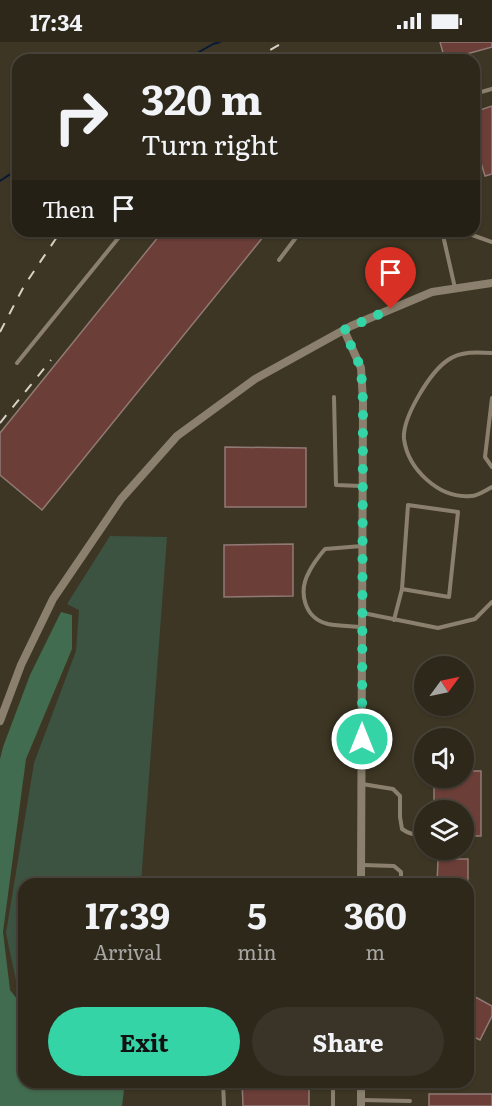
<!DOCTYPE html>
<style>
body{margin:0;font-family:Literata,serif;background:#3a3428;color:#f1f3f6;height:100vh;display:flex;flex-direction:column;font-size:22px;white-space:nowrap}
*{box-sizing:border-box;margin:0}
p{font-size:20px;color:#a7a6a3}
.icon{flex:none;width:33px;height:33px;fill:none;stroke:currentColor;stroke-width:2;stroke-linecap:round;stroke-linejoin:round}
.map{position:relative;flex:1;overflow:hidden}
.details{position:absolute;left:18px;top:836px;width:456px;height:210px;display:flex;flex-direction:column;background:#2e281b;border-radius:18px;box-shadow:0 2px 4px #0004,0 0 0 2px #49443a}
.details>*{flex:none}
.banner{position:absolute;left:12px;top:12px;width:468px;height:183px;border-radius:18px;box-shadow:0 2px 4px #0004,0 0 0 2px #49443a;background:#2e281b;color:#f1f3f6;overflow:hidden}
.needle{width:39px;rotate:57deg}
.tools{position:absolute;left:414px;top:614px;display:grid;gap:12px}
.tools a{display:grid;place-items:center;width:60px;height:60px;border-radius:50%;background:#2e281b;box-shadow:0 2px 4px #0004,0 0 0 2px #49443a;font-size:30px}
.pin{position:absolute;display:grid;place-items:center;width:51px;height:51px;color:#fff;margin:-62px -26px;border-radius:50% 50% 50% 0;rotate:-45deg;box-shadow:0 0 6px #0007}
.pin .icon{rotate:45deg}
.me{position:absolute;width:66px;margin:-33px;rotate:0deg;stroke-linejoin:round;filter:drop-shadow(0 0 4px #0008)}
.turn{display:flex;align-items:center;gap:21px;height:126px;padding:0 30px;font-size:27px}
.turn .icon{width:78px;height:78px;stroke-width:2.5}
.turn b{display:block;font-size:42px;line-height:51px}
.then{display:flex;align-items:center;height:57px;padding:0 30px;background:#0003;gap:12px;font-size:22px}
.eta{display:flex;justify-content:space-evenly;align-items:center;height:102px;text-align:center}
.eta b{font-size:36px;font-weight:700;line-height:42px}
.cta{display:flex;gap:12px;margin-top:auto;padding:12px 30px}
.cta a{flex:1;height:69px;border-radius:36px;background:#35d4a7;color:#111;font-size:24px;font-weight:700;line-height:69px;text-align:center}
.cta a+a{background:#3a3428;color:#f1f3f6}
.status{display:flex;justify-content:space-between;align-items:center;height:42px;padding:0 30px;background:#2e281b;direction:ltr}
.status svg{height:16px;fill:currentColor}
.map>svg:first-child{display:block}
</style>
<div class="status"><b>17:34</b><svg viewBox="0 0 49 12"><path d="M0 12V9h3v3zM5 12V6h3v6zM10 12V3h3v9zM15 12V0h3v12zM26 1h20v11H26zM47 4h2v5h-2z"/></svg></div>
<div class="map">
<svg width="492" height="1064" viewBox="0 0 492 1064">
<rect width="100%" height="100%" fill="#3d3624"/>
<path fill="#3c5342" d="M110 494 167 495 141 841 24 842V953L17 943 6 891 34 721 76 609 79 568 67 562Z"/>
<path fill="#426c4f" d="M61 570 72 573V607L26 717 3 890 10 948 24 966V1040H125L122 1064H0V717L3 705 30 633Z"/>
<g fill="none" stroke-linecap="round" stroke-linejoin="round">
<path stroke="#071838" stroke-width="2" d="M185 18 213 2 220 0
M0 139 18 127"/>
</g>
<path fill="#6c3e38" stroke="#917975" stroke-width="1.5" d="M440 0H492V5L445 18Z
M492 64V132L485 134 474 98V70Z
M163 189H268L42 468 0 433V391Z
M225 405 306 406V465H225Z
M293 502V554L224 555V503Z
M464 729H481V794H464V768H434V735H464Z
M438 817H468V842H437Z
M468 951 492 964V974L480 998 468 992Z
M242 1040H309V1064H243Z
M429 1052H492V1064H429Z"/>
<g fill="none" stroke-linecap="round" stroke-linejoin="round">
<path stroke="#8b806e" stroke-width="4" d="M474 52 492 47
M442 189 455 246
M461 189 492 200
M279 218 301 189
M492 311C477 310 461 309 448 318 430 330 402 376 404 397 408 427 439 457 471 454 478 454 486 448 492 445
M17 321 124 189
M334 355 336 443 361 444
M492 356 485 415 492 425
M363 571 438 586 475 577 492 560
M394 578 402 547 408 463 458 470 449 555 402 547
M361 585C350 584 339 584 328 582 304 576 298 550 309 530 313 522 319 514 325 507L362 504
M362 742 393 747 400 754V775L402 787C409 792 414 793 423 792L424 788
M362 823 394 824 401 830V842
M223 1040 224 1064
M333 1040V1064
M361 1058 410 1059"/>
<path stroke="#8b806e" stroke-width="8" d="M344 288 361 326 363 359 361 842
M0 679 21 623 53 557 121 457 177 394 255 337 351 284 432 250 492 241
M361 1064V1040"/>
<path stroke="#d7d2c6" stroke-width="2" stroke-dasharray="10 10" stroke-linecap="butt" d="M253 18 284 0
M0 290 24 244 61 189
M0 381 51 318"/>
</g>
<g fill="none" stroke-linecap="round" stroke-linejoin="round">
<path stroke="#35d4a7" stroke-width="10" stroke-dasharray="0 18" d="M362 697 363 359 361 326 344 288 391 267"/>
</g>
</svg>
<div class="tools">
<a><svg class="needle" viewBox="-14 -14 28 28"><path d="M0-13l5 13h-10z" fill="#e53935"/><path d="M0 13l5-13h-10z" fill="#a7a6a3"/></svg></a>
<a><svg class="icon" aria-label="sound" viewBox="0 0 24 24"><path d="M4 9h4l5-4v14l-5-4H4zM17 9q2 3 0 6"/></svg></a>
<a><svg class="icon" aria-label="layers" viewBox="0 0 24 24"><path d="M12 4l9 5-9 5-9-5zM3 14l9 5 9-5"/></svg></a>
</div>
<div class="pin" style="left:391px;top:267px;background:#d93025"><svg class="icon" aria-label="arrive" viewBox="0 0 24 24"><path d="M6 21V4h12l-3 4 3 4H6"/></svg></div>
<svg class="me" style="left:362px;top:697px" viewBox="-20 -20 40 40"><circle r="17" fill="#35d4a7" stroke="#fff" stroke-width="3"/><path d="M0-11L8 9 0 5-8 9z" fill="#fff"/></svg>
<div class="banner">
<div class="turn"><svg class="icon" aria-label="right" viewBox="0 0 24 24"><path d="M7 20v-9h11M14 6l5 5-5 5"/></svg><div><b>320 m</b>Turn right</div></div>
<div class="then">Then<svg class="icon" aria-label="arrive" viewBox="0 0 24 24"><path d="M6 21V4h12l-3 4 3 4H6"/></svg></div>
</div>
<section class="details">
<div class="eta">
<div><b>17:39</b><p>Arrival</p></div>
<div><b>5</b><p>min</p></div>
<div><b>360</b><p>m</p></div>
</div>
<div class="cta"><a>Exit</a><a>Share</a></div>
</section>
</div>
